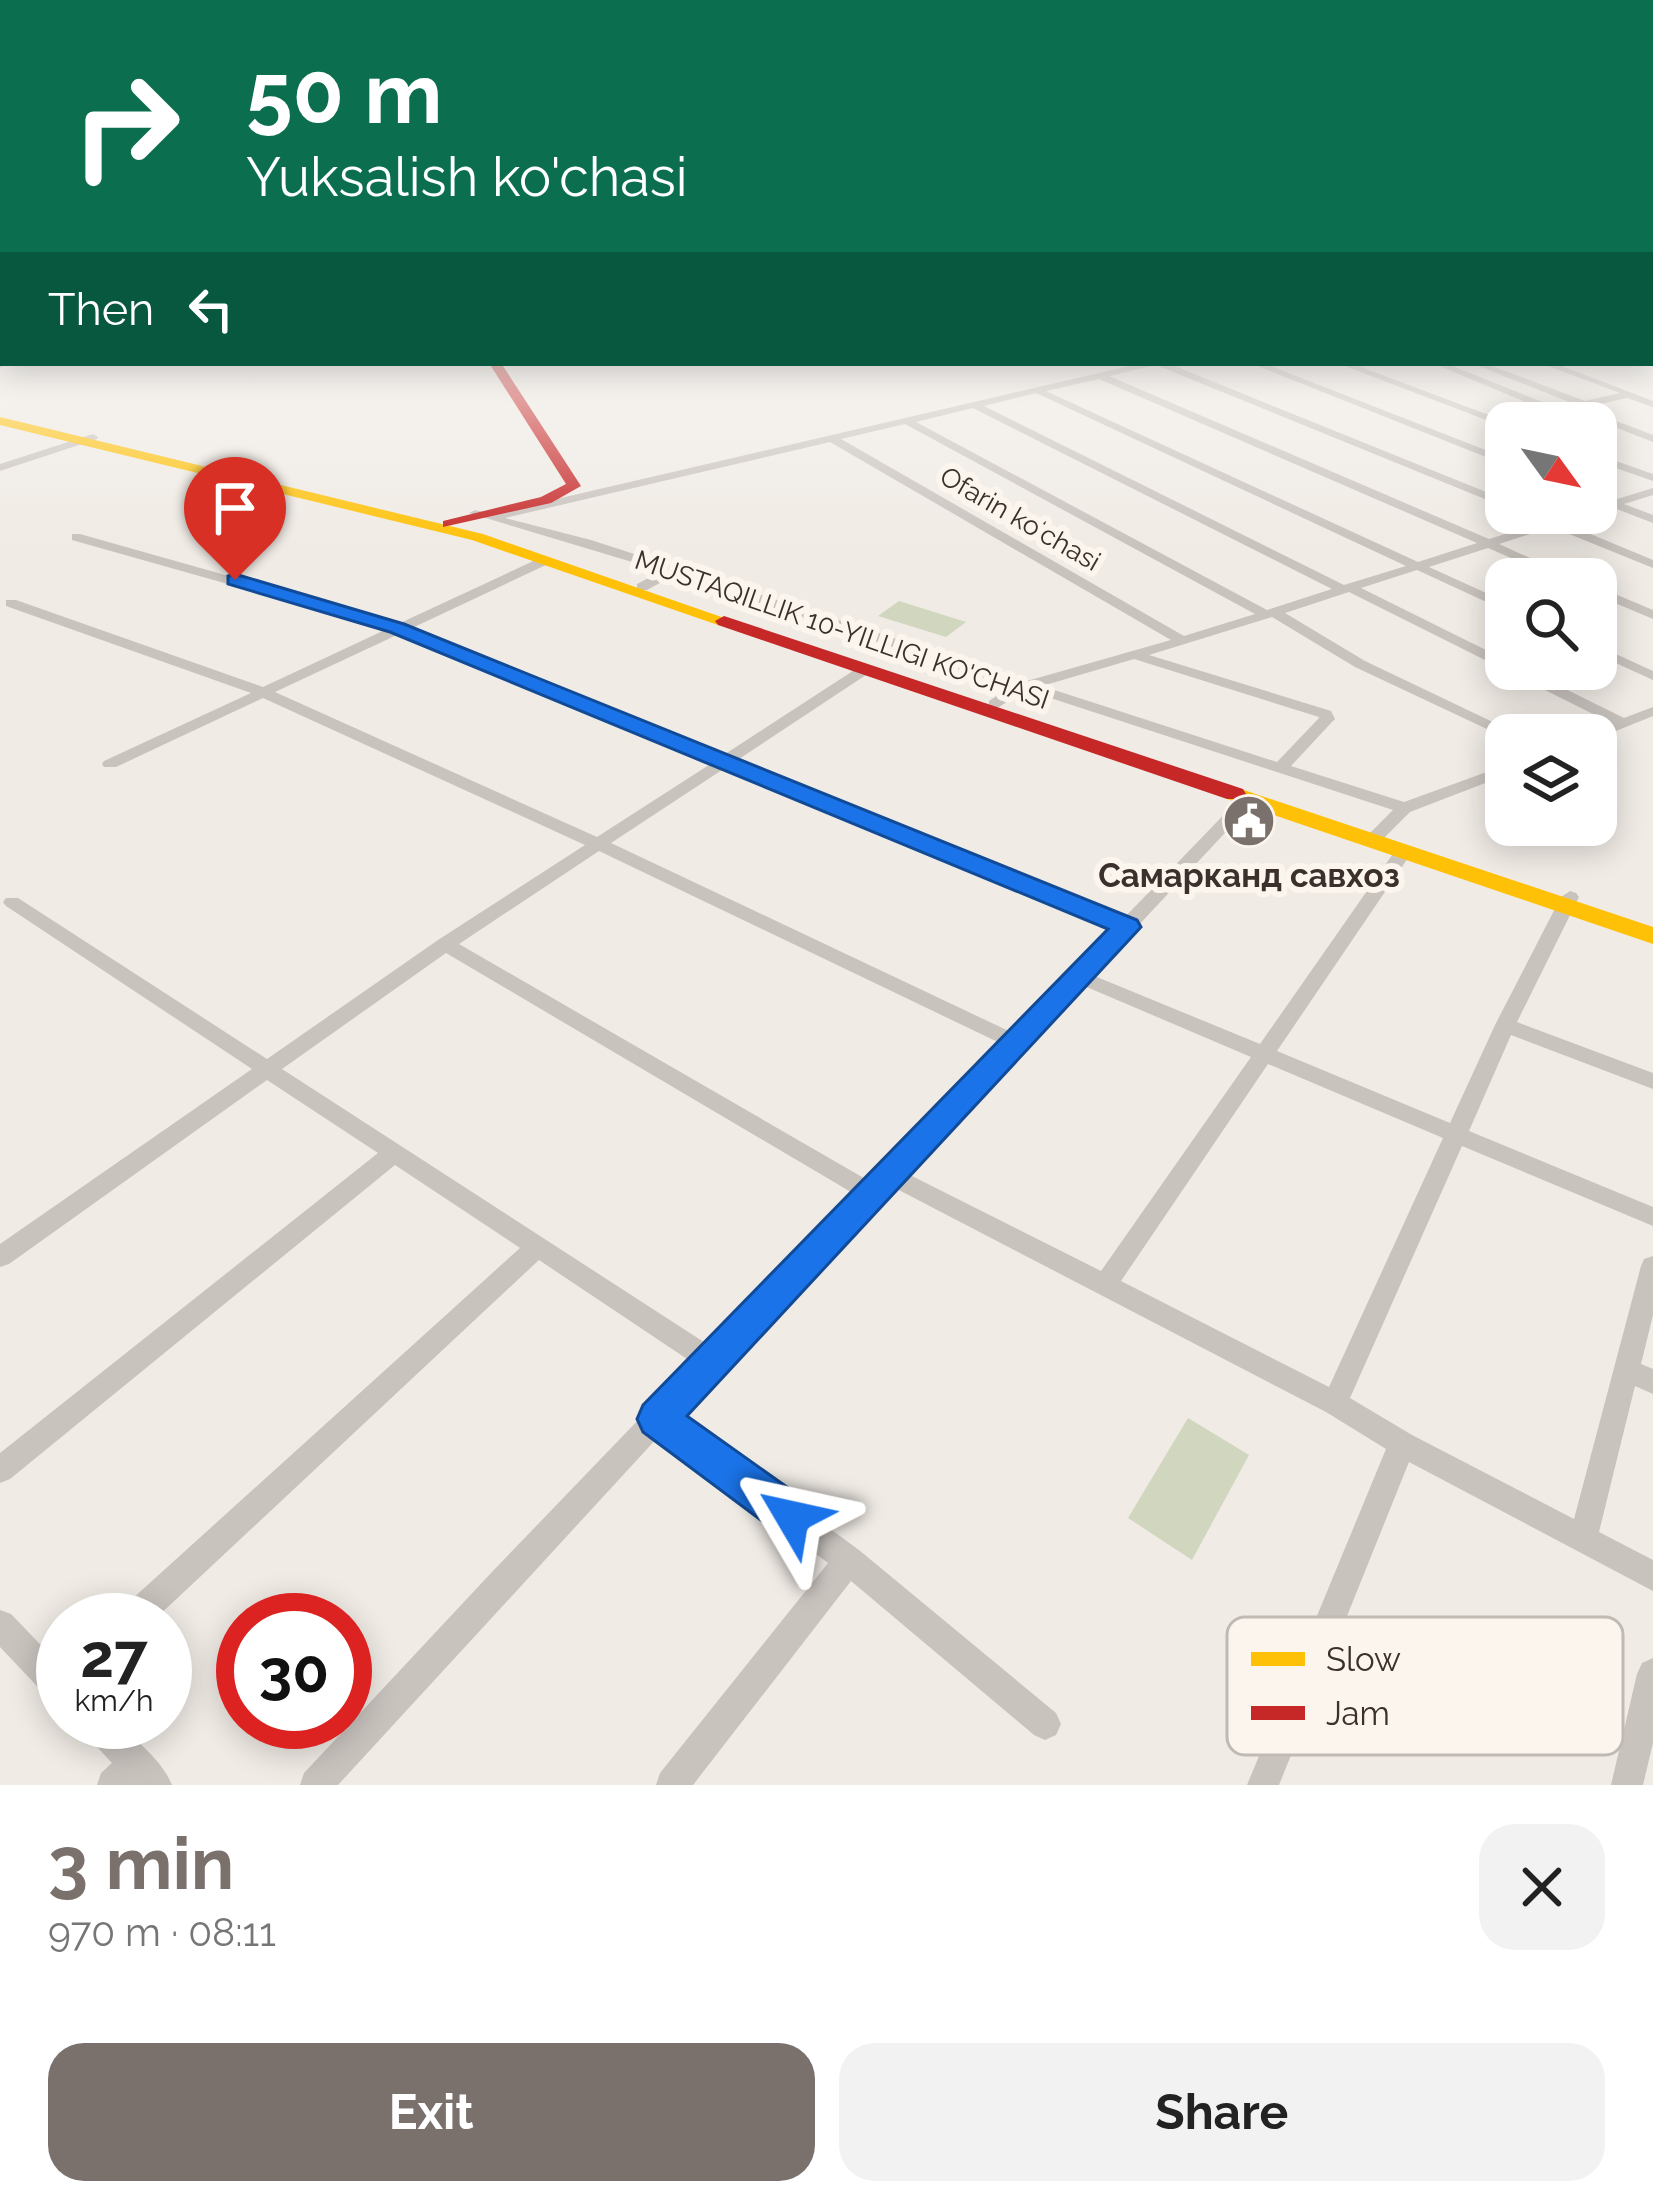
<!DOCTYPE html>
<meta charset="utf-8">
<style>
body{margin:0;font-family:Raleway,sans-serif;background:#f2f2f2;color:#222;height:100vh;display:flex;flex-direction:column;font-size:45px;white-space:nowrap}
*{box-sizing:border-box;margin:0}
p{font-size:39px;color:#767676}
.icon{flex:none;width:66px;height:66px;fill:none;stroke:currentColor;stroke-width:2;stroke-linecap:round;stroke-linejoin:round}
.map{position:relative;height:1785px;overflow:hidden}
.side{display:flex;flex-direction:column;background:#fff;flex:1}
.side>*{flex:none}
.guide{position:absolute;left:0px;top:0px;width:1653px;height:366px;box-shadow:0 6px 30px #0003;background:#0b6e4f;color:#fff;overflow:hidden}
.needle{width:78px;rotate:123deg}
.fabs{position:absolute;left:1485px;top:402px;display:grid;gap:24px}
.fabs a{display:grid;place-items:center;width:132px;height:132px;border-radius:24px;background:#fff;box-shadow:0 6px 30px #0003;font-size:60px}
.speed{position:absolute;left:36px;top:1593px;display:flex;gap:24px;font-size:60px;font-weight:700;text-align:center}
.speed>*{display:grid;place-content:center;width:156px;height:156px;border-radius:50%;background:#fff;box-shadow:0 6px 30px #0003;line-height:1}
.speed small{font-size:30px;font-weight:400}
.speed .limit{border:18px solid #d22;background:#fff;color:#111}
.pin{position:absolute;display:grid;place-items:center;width:102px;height:102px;color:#fff;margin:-123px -51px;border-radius:50% 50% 50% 0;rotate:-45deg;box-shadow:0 0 12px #0007}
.pin .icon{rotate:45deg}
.me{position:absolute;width:132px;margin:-66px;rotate:306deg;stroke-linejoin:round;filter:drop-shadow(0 0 9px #0008)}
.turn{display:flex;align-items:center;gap:42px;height:252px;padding:0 48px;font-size:54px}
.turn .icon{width:156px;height:156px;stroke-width:2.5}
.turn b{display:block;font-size:84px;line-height:102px}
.then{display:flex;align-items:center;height:114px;padding:0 48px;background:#0003;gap:24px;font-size:45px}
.round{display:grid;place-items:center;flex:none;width:126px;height:126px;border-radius:36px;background:#f2f2f2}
.summary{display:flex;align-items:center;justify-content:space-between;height:204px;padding:0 48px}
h1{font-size:72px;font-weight:700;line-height:90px;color:#7a716c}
.primary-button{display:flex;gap:24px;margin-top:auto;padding:24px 48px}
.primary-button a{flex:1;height:138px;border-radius:36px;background:#7a716c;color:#fff;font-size:48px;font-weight:700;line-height:138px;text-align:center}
.primary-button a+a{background:#f2f2f2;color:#222}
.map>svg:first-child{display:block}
</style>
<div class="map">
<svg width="1653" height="1785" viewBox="0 0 1653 1785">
<rect width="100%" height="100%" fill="#f0ebe5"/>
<path fill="#d1d6bf" d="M899 601 966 622 946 637 878 616Z
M1188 1418 1249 1455 1192 1560 1128 1518Z"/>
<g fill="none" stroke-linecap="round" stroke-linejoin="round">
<path fill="#c9c3be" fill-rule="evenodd" d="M0 304H3V308H0Z
M3 361V363H11L0 368V362Z
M1142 363H1167L1506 500V507L1502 506 1156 365 1109 376 1489 539 1542 523 1522 513C1533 513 1541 517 1551 518 1560 519 1578 513 1590 513L1564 523 1653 560V568L1552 527 1499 544 1576 579H1559L1488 548 1429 567 1506 602V611L1417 570 1361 588 1506 660V669H1525L1624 718 1653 707V716L1596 739V735H1587L1611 723 1349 592 1285 613 1365 661 1520 735H1506V738L1355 667 1272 617 1149 655 1331 711 1335 719 1332 722 1291 766 1404 802 1506 765V775L1410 812 1385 837 1379 838 1370 833 1393 810 1026 690 999 707H989V701L1012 686 674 575 647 590H637V584L662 571 469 513 475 510 492 514ZM1099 379 1477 543 1418 562 1046 391ZM1036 393 1406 566 1344 585 984 406ZM973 408 1332 589 1267 610 916 422ZM905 424 1255 614 1184 636 841 439ZM830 442 1171 640 1027 681 591 540 505 518ZM1134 659 1319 717V718L1277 762 1042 686Z
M1250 363H1263L1506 458V465Z
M1337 363H1350L1510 423 1502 426Z
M1432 363H1445L1557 408 1574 404 1471 363H1484L1585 401 1620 393 1540 363H1554L1653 401V407L1627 398 1582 408 1653 435V442L1571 410 1552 413Z
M93 434 98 437 97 439 0 471V464Z
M1596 454 1653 474V481L1596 461Z
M1653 488V495L1624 504 1653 515V523L1596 501V494L1614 500Z
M72 534H80L398 624 540 558H548V564L410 629 722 756 859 667H869V673L736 761 1123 919 1241 797H1253L1255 800 1253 803 1092 975 1260 1044 1397 848H1409L1412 852 1277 1051 1450 1123 1495 1025 1561 897 1570 891 1576 893 1579 897 1517 1022 1653 1073V1089L1511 1035 1469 1131 1653 1207V1226L1462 1146 1350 1398 1412 1435 1574 1519 1641 1266 1644 1259 1653 1256V1315L1641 1364 1653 1369V1394L1635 1386 1599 1532 1653 1560V1591L1409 1462 1279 1785H1247L1386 1449 1326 1412 893 1187 677 1417 859 1550 1056 1713 1061 1724 1056 1735 1045 1740 1034 1735 851 1581 693 1785H656L660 1773 828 1563 659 1436 338 1785H300L304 1773 491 1573 693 1363 539 1260 154 1620H117L121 1609 520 1248 395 1165 10 1479 0 1483V1453L378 1153 267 1080 9 1264 0 1267V1244L252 1069 6 906 3 902 6 898H18L267 1059 438 940 585 845 263 698 116 767H104L102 764 104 761 251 693 6 606V600H16L263 687 387 629 72 540ZM399 634 712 763 597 837 275 692ZM725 768 1114 928 1013 1033 611 843ZM599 851 1002 1044 869 1181 459 944ZM446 953 856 1195 710 1346 282 1069ZM1082 985 1251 1057 1101 1271 906 1173ZM1268 1064 1443 1138 1329 1387 1121 1281Z
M1596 586 1653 610V619L1596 595Z
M1596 645 1653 671V680L1596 654Z
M0 1610 11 1614 63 1668V1707L52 1702 0 1647Z
M1653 1658V1743L1643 1785H1611L1637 1674 1642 1663Z
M79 1722H117C137 1742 162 1760 172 1785H97L101 1773 112 1763 84 1733Z"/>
<path fill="#ffc107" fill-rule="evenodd" d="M0 417 483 534 733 621 724 626 718 625 472 540 0 425Z
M1235 787 1653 927V944L1227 799 1224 794Z"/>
<path fill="#c62828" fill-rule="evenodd" d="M489 363H501L581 486 551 503 443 527V521L541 497 566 484Z
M724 616 1243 789 1246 794 1243 799H1227L718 625 715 621Z"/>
</g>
<linearGradient id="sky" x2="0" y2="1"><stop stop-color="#8bbad8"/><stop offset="0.54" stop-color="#f8f6f3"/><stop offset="1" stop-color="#f8f6f3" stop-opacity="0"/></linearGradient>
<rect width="1653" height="546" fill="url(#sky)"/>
<path fill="#1a73e8" stroke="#114b97" stroke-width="3" d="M235 574 404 624 1137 920 1141 927 687 1416 808 1502 814 1517 808 1532 792 1538 777 1532 643 1432 637 1419 643 1405 1108 929 390 632 228 584V576Z"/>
<defs>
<g id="civic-disc" transform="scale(2.7)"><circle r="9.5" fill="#7a716c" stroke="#fbf5ee"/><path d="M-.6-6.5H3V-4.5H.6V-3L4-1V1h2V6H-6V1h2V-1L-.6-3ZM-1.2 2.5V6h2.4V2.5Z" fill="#fff"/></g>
</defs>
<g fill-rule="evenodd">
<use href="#civic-disc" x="1249" y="821"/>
</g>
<g text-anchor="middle" stroke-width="12" stroke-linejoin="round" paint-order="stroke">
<g font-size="27" fill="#3b302b" stroke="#fbf5ee">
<text transform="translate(1020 519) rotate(30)" y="9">Ofarin koʻchasi</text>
<text transform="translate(842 630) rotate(19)" y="9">MUSTAQILLIK 10-YILLIGI KO'CHASI</text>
</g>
<g font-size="33" font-weight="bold" fill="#3b302b" stroke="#fbf5ee">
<text x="1249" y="887">Самарканд савхоз</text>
</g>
</g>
<rect x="1227" y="1617" width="396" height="138" rx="18" fill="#fbf5ee" stroke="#c1bab4" stroke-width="3"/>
<rect x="1251" y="1652" width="54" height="14" fill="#ffc107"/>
<rect x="1251" y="1706" width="54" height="14" fill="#c62828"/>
<g font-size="33" fill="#3b302b">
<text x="1326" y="1671">Slow</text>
<text x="1326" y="1725">Jam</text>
</g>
</svg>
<div class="fabs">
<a><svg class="needle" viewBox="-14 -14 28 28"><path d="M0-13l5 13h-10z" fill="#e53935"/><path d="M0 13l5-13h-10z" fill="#767676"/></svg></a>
<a><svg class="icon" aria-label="search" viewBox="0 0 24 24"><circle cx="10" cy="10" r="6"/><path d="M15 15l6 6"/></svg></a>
<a><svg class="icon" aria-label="layers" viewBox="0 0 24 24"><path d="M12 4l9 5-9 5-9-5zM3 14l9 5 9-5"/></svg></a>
</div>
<div class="speed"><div>27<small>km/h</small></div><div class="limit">30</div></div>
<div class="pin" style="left:235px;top:580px;background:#d93025"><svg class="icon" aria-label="arrive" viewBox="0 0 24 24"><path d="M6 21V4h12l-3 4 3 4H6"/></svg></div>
<svg class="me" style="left:792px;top:1517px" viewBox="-20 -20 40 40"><path d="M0-17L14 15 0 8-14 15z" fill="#1a73e8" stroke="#fff" stroke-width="4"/></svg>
<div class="guide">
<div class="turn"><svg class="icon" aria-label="right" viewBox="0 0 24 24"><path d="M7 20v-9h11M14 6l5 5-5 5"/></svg><div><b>50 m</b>Yuksalish ko'chasi</div></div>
<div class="then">Then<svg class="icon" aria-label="left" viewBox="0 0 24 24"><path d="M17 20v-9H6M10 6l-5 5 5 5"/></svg></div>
</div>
</div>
<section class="side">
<div class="summary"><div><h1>3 min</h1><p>970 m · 08:11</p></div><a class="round"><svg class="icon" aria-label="close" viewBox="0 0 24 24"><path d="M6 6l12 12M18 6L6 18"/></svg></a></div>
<div class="primary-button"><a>Exit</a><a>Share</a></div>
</section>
